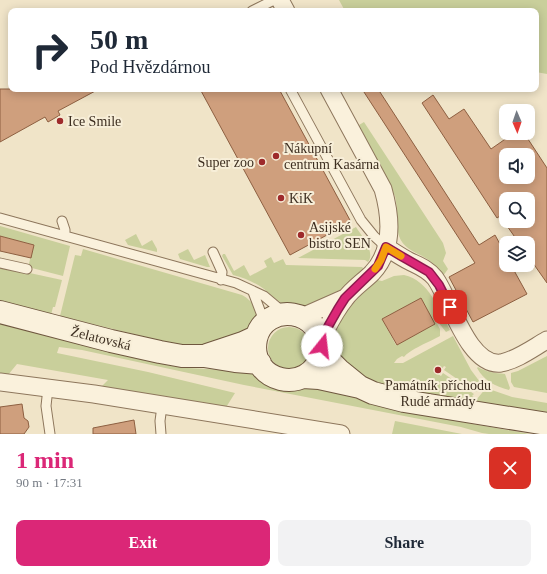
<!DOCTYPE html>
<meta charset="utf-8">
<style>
body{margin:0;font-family:Georgia,serif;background:#f2f2f3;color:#1f2937;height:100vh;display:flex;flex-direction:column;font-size:15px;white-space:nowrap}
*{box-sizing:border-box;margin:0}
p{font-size:13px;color:#747a83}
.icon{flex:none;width:22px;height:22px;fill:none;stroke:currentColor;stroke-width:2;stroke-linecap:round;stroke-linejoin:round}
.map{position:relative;height:434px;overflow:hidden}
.details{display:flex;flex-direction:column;background:#fff;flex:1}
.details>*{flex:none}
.hud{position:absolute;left:8px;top:8px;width:531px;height:84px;border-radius:8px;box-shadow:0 2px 10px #0003;background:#fff;color:#1f2937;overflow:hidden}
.needle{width:26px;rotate:178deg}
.fabs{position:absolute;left:499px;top:104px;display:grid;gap:8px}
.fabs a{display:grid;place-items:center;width:36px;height:36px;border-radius:8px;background:#fff;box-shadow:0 2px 10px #0003;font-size:20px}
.pin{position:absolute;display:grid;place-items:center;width:34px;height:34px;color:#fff;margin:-17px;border-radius:8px;box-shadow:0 2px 6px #0006}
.me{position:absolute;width:44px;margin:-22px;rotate:16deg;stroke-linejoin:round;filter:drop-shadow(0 0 3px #0008)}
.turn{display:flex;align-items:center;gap:14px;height:84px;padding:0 16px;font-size:18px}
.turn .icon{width:52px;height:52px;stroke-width:2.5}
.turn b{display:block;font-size:28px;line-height:34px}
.round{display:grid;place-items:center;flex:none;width:42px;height:42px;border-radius:8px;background:#f2f2f3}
.summary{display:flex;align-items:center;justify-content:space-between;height:68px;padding:0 16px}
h1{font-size:24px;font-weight:800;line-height:30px;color:#db2777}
.action{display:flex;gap:8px;margin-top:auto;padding:8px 16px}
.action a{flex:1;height:46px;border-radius:8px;background:#db2777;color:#fff;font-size:16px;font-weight:800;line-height:46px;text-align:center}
.action a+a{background:#f2f2f3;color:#1f2937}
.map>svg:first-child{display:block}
</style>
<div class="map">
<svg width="547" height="434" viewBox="0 0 547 434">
<rect width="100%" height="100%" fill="#f0e4c8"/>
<path fill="#c9cf9b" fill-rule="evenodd" d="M339 0H547V74L536 72V11H345Z
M364 122 443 243 446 253 443 261 448 269 443 276C439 270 436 266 430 261 420 253 404 251 399 236 396 226 398 208 395 196L359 125Z
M0 226 70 246 63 276 28 267 34 245 0 236Z
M356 227C361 235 376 252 368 262L365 260 298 258Z
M136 234 142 246 152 240 157 249V252L128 245 125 240Z
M83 249 242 295C250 299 259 309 257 319 255 323 253 327 251 331L198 346 178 345 60 316 75 255 81 256Z
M188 249 194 260 205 255 210 267H207L180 259 178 254Z
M223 254H225L234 271 244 265 250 276 267 267 264 261 271 257 274 263 283 259 286 265 362 267 364 269C343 289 315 315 284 304 276 301 270 294 264 289 254 282 245 278 233 275L222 256Z
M2 267 62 280 55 307H53L51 315 0 301V268Z
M404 275C429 280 439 310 450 330L446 332 438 322H436L440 329V336C431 341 409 350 404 357L402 356 397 359 394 363H403L453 336 471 370 480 382V386L476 392 444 370 446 367 444 366 438 374 441 376 443 373 474 394 472 396 477 399 486 388 512 397 547 403V412L514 407 487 405 390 388 359 376 332 348C330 322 360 296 377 280L382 281 394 276ZM421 298 435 324 396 345 382 319Z
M0 323 55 338 171 366 188 368 245 371 304 388 311 387 333 391 395 410 530 434H489L482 433 461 427 244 385 82 350 59 347 57 353 148 372 235 393 225 409 101 387 108 380 17 364 8 375 0 376Z
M268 348a21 21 0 1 1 42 0a21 21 0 1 1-42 0Z
M547 356V393L514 387 511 382V373L518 371Z
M478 367C486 372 495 373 505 374L510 388 509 390C495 386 484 381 477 368Z
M395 421 462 434H392Z"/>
<path fill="#cf9f7d" stroke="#8d5f41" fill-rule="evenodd" d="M0 89H99L58 111 60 115 48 122 45 117 0 142Z
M200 89H279L351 222 290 255Z
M362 89H378L479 245 495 235 506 255V265H511L527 294 473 322 449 277 475 263Z
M433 95 449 119 464 109 491 149 514 133H524L547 168V283L528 256V243H519L500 216 497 218 422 103ZM506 155H528V177H506ZM506 199H528V221H506Z
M0 236 34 245 31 258 0 251Z
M421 298 435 324 397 345 382 319Z
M22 404 24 418 28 421 29 427 24 434H0V407Z
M134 420 136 434H93V428Z"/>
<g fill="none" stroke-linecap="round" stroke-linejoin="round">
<g stroke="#8d765c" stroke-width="11">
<path id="service" d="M252 11 274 0
M290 89 361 220 374 236 386 247
M0 218 236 283 264 296 283 312
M62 221 65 230V236
M213 252 222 272 221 280
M0 263 27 269
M253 292 261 313 263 323
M48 388 46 406 50 434
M161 434 160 421 162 406"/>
</g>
<g stroke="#8d765c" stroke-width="19">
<path id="minor" d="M280 0 286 11
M386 247C394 252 401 257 409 261 419 266 428 269 435 278 450 298 468 367 501 363 517 360 533 348 547 340
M302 317 345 298
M321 339C328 326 335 311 345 299 352 289 363 282 372 273 394 250 391 217 383 189L329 89
M0 382 94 394 341 434"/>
</g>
<g stroke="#6f573f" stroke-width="24">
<path id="secondary" d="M0 312 111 341 160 352 182 356H204L235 361 260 363
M322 353C309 398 247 382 256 339 264 301 325 307 322 353L339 370 360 387
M207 355 243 343 256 337
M303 377 319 378 360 387 373 393 404 401 547 424"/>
</g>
<use href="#service" stroke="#faf1dc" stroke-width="9"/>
<use href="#minor" stroke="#faf1dc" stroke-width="17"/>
<use href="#secondary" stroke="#faf1dc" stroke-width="22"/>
</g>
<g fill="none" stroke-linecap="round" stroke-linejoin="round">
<g stroke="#8e194d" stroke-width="10">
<path id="route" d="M322 346 321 339 338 309 345 298 378 266 386 247 401 256 429 272 439 285 450 307"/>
</g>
<use href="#route" stroke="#db2777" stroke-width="7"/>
<path stroke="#f59e0b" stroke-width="7" d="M375 269 381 260 386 247 401 256"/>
</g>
<g fill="#9e2a2b" stroke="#f7eed8" stroke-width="1.5">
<circle cx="60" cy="121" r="4"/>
<circle cx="276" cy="156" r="4"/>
<circle cx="262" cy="162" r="4"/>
<circle cx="281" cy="198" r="4"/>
<circle cx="301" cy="235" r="4"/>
<circle cx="438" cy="370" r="4"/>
</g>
<g text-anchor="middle" stroke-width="4" stroke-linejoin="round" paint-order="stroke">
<g font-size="14" fill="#3d2e20" stroke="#f7eed8" text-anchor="start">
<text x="68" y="126">Ice Smile</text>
<text x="284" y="153">Nákupní<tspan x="284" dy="16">centrum Kasárna</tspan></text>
<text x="254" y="167" text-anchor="end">Super zoo</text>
<text x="289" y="203">KiK</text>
<text x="309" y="232">Asijské<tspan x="309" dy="16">bistro SEN</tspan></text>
<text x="438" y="390" text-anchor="middle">Památník příchodu<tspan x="438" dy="16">Rudé armády</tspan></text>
</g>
<g font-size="14" fill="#3d2e20" stroke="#f7eed8">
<text transform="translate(101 338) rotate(14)" y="5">Želatovská</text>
</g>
</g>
</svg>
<div class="fabs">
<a><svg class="needle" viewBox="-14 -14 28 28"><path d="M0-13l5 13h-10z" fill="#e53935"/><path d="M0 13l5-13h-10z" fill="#747a83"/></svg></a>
<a><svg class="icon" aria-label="sound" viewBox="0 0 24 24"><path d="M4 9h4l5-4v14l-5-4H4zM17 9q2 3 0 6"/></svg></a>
<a><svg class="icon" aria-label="search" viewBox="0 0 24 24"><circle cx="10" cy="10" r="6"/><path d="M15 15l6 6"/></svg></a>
<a><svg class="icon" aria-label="layers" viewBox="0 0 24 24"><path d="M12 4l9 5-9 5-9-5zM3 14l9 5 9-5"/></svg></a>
</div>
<div class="pin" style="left:450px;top:307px;background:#d93025"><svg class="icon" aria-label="arrive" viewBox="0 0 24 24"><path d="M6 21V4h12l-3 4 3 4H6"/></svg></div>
<svg class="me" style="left:322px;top:346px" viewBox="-20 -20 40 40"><circle r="19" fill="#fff"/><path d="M0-13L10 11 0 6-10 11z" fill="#db2777"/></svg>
<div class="hud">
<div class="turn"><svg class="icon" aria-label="right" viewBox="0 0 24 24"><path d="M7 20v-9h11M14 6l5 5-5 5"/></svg><div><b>50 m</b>Pod Hvězdárnou</div></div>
</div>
</div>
<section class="details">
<div class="summary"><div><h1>1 min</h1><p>90 m · 17:31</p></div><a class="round" style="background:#d93025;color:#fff"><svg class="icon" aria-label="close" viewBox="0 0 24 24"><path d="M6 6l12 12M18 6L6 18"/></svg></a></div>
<div class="action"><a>Exit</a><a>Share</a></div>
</section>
